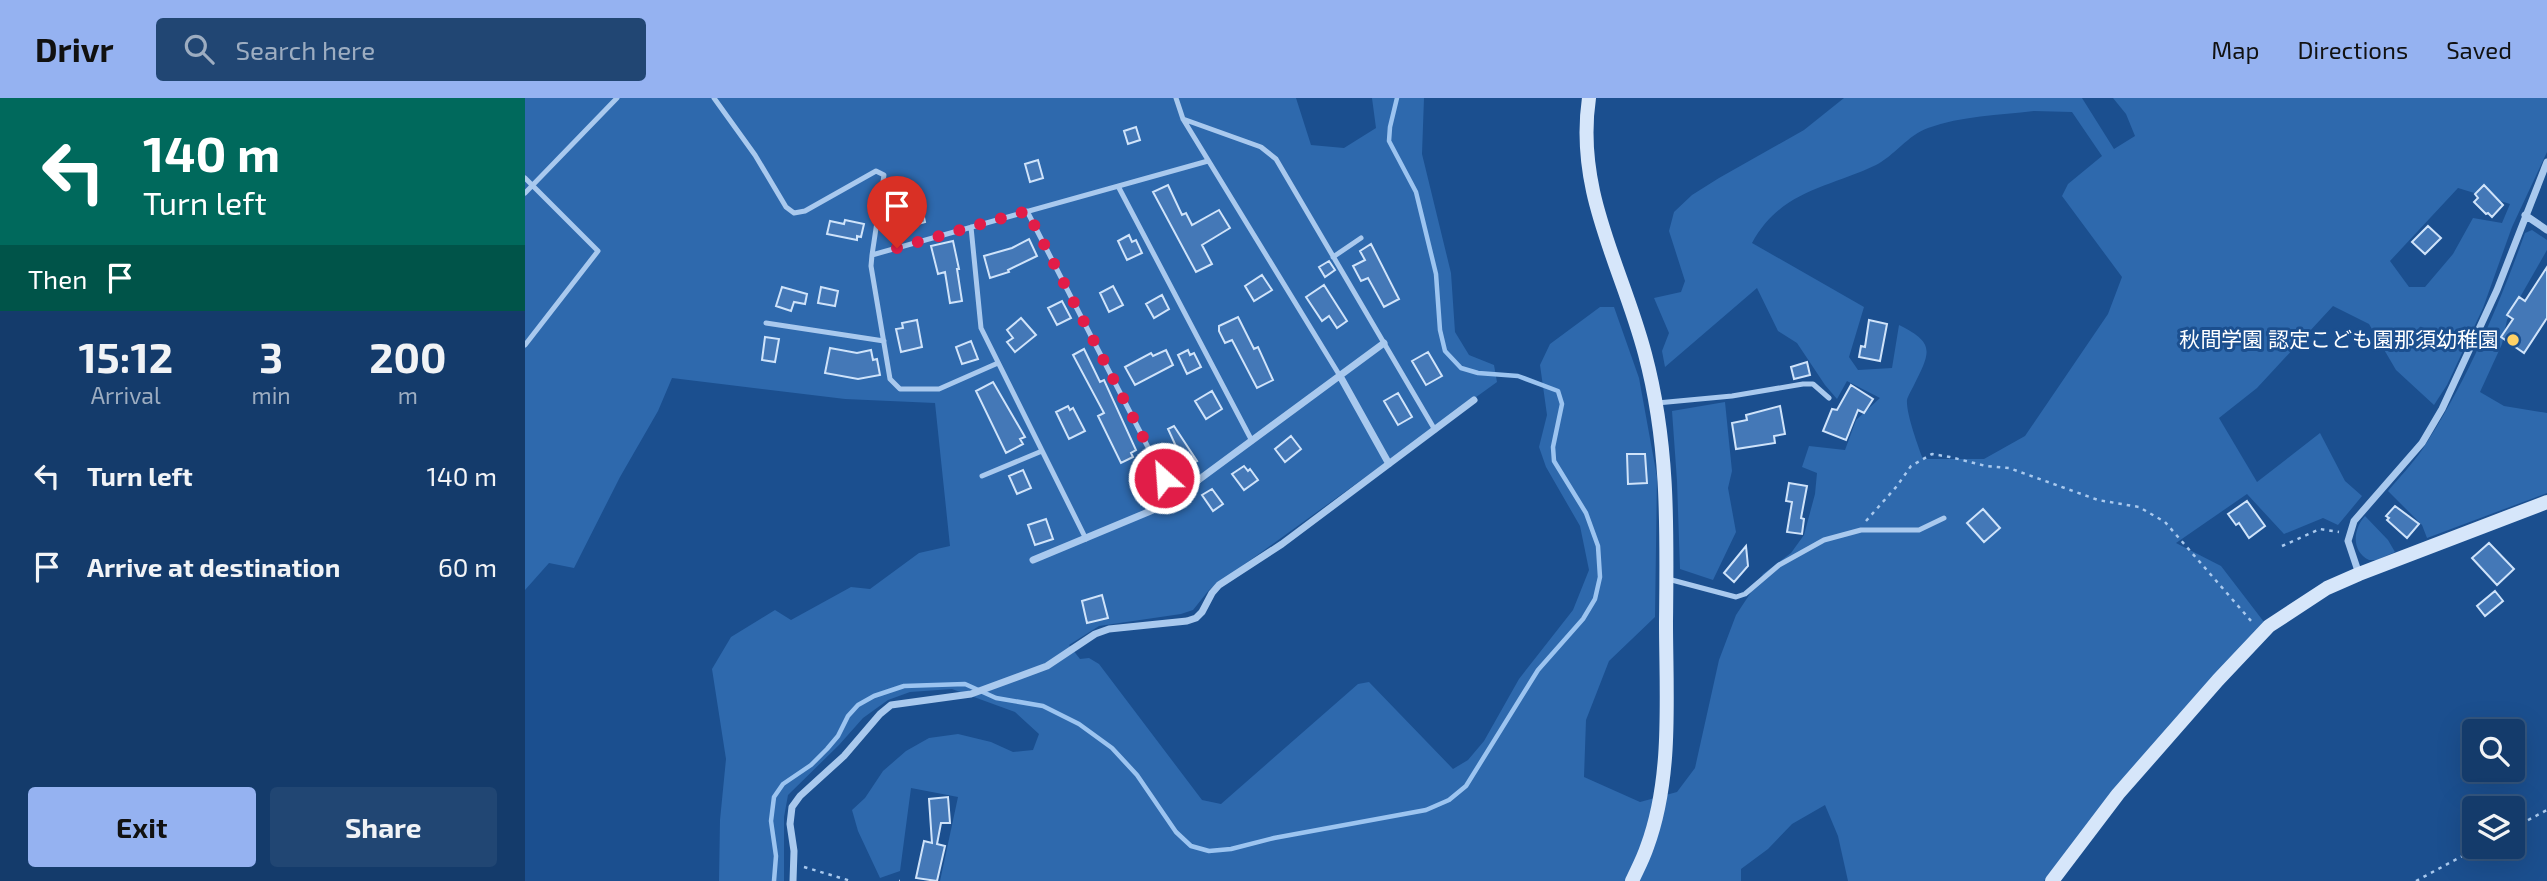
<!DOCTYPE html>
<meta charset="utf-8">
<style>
body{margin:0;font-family:"Exo 2","Noto Sans JP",sans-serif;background:#214673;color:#f1f3f6;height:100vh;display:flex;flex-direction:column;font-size:26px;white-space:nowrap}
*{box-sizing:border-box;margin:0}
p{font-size:23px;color:#9dadc1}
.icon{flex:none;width:38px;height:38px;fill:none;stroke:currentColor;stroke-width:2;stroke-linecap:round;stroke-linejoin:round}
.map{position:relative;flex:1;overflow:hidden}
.drawer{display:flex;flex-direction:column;background:#143b6b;width:525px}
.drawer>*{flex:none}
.hud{background:#00695c;color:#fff;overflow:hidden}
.controls{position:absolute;left:1937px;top:621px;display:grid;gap:14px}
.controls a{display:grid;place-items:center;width:63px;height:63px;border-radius:7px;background:#143b6b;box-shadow:0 7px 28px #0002,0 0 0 2px #33557e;font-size:35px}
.pin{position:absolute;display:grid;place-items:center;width:60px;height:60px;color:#fff;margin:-72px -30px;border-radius:50% 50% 50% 0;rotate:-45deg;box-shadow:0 0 7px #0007}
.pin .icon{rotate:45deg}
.me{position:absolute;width:77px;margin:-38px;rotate:334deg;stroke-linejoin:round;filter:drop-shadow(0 0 5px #0008)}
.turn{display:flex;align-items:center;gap:24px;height:147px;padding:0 28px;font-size:32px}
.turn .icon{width:91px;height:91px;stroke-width:2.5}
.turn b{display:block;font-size:49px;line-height:60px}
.then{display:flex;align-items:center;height:66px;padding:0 28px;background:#0003;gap:14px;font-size:26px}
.eta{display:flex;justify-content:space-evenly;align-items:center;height:119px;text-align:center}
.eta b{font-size:42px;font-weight:700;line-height:49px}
.button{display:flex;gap:14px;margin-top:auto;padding:14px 28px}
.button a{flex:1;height:80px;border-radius:7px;background:#95b2f1;color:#111;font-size:28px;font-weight:700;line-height:80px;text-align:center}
.button a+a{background:#214673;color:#f1f3f6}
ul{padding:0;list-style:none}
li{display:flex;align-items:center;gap:21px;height:91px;padding:0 28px}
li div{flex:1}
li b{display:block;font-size:26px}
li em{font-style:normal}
header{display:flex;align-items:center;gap:42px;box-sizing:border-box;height:98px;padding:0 35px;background:#95b2f1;color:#111}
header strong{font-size:33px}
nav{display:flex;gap:38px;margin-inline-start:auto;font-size:24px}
.search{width:490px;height:63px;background:#214673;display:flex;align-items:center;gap:18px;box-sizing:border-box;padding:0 24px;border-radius:7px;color:#9dadc1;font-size:26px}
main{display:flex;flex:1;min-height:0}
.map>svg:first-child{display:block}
</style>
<header>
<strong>Drivr</strong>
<div class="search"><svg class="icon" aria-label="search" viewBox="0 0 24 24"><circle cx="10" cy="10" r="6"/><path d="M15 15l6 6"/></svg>Search here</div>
<nav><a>Map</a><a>Directions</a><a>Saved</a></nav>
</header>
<main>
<section class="drawer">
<div class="hud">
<div class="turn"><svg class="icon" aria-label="left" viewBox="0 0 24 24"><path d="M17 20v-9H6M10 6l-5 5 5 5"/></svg><div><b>140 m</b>Turn left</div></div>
<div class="then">Then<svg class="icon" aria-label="arrive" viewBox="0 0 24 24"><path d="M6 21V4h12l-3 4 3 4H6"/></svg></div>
</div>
<div class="eta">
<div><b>15:12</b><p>Arrival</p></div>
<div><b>3</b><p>min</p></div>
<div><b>200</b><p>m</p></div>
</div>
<ul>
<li><svg class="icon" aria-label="left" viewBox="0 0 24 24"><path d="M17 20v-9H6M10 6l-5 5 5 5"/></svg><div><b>Turn left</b></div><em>140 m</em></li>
<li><svg class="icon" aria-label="arrive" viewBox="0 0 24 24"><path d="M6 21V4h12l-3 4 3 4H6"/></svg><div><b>Arrive at destination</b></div><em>60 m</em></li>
</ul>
<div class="button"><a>Exit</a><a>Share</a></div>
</section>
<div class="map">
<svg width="2022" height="783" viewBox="0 0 2022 783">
<rect width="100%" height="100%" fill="#1b4f8f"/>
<path fill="#2e69ad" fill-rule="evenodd" d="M0 0H771L786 47 819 50 851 30 847 0H899L897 56 926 175 930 234 944 257 969 267 972 284 684 492 668 512 656 516 574 528 544 547 555 561 564 560 574 566 677 702 696 706 833 586 844 584 928 671 943 662 959 643 994 581 1048 512 1064 472 1055 428 1021 369 1014 349 1022 317 1015 267 1025 246 1075 209H1089L1114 280 1132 379 1130 519 1084 563 1061 622 1059 679 1115 704 1152 694 1170 670 1194 562 1211 517 1238 476 1266 455 1279 437 1290 396 1292 375 1277 369 1284 348 1320 352 1331 322 1355 300 1322 283 1312 301 1300 287 1272 245 1253 233 1232 190 1140 269 1137 253 1144 235 1129 200 1156 194 1160 183 1144 133 1149 114 1167 97 1194 80 1279 32 1319 0H1557L1589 51 1610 38 1601 16 1588 0H2022V54L1987 129 1958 210 1922 287 1909 307 1871 272 1844 226 1808 208 1732 290 1694 320 1732 384 1795 335 1820 383 1837 398 1813 427 1798 420 1759 436 1722 396 1651 445 1696 468 1739 524 1589 692 1519 783H1323L1313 738 1300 707 1267 726 1243 751 1216 771V783H415L433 699 386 690 375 773 355 780 333 733 327 712 340 700 358 673 381 653 404 640 433 636 466 644 488 654 508 652 514 636 490 614 427 591 385 594 363 602 338 620 314 647 263 697 259 719V783H194L195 722 201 661 187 571 206 539 250 512 266 522 326 489 345 491 394 455 425 448 410 305 320 301 147 280 133 313 95 379 49 470 24 465 0 492ZM1509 13 1547 14 1577 58 1543 86 1537 98 1597 179 1583 216 1500 338 1459 361H1398C1393 348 1381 315 1382 302 1383 298 1387 291 1389 287 1406 253 1410 245 1374 227L1367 270 1333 272 1324 259 1339 209 1227 145C1256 92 1303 90 1351 67 1369 58 1383 37 1403 30 1436 18 1474 17 1509 13ZM1933 90 1985 106 1977 125 1948 120 1928 156 1900 189H1884L1865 163Z
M2007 132 2022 142V152L1982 222 1977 246 1955 294 1979 308 2022 315V395L1902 440 1897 427 1863 393C1874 380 1887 366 1897 352 1941 285 1973 210 2000 135Z
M1200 304 1207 373 1203 390 1211 434 1188 482 1155 471 1152 383 1147 313Z
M1840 418 1863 442 1870 454 1852 462H1844C1826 453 1828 431 1840 418Z"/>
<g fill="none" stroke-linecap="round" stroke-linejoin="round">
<path stroke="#9cc4f0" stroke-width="4.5" d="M249 783 251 758 246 723 249 699 258 686 286 667 302 651 313 638 323 618 333 607 349 598 379 588 440 586 471 600 518 608 554 626 587 650 612 677 651 734 666 748 684 753 706 751 749 740 901 712 924 702 941 688 1013 572 1058 521 1070 501 1075 479 1073 448 1061 415 1029 363 1028 349 1037 306 1033 293 993 278 953 275 936 270 920 253 915 232 911 176 891 94 864 43 865 29 872 0"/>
</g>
<path fill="#4478b7" stroke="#cfe3fa" stroke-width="2" d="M611 29 615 42 603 46 599 33Z
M513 62 518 80 505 84 500 66Z
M643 87 657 117 661 115 667 127 694 112 705 130 677 147 687 166 671 174 628 94Z
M1959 87 1978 107 1967 119 1963 115 1961 116 1949 104 1953 100 1950 96Z
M396 105 400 124 386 128 385 122 378 123 375 111Z
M320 122 339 126 336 139 332 138V142L302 136 305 123 319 126Z
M1903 128 1916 140 1900 156 1887 144Z
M604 137 607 144 611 142 617 155 602 162 593 143Z
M504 141 512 158 483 172 484 174 465 180 459 158 487 150Z
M428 143 434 171H432L437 203 425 205 420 174 413 176 406 148Z
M846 146 874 201 859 209 843 180 836 183 828 168 840 162 835 153Z
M804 163 810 172 800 179 794 169Z
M2022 169V220L1999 255 1976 239 1988 221 1982 217 1994 199 2000 203Z
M737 177 747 192 729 203 720 188Z
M799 187 822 223 812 230 804 218 797 223 781 199Z
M588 188 598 207 584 214 575 195Z
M257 189 282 196 280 206 269 204 266 213 251 208Z
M296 189 313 193 310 208 293 205Z
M637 197 644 211 629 220 621 206Z
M537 203 546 220 532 227 523 210Z
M713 219 729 251 733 249 748 282 732 290 707 242 700 245 694 233V228Z
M496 220 511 237 490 254 482 244 488 240 482 232Z
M392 222 397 249 376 254 371 231 378 230 377 225Z
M1344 222 1362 226 1355 263 1334 259 1336 248 1340 249Z
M240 239 254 241 250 264 237 262Z
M446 243 453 261 437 266 431 249Z
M305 250 332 255 346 252 348 262 352 261 355 277 333 281 300 275Z
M559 251 575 284 579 282 611 352 606 355 608 359 596 365 573 318 579 315 548 257Z
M641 252 648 267 610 287 600 269 626 255 628 258Z
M663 252 665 257 669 255 676 269 662 276 653 257Z
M903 254 917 278 901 287 887 263Z
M1282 264 1285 277 1269 281 1266 269Z
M468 284 500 339 495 341 498 346 481 355 451 293Z
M1326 287 1348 301 1339 315 1333 312 1321 342 1298 333 1307 311 1312 312Z
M687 293 697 311 681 321 670 303Z
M873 295 887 319 873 327 859 303Z
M543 308 545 312 548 310 560 333 544 341 531 314Z
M1255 308 1260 336 1249 338 1250 345 1211 351 1207 325 1222 322 1221 317Z
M649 328 672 363 660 368 643 331Z
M766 338 776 351 760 364 750 351Z
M1102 356H1120L1122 385 1103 386Z
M719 368 723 373 725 371 733 382 719 392 707 376Z
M498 372 506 390 492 396 484 378Z
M624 376 632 397 619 402 611 381Z
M1264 385 1282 388 1276 420 1279 421 1277 436 1262 434 1267 404 1261 403Z
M687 391 698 406 688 413 677 397Z
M1722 403 1740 428 1724 440 1714 425 1711 427 1703 416Z
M1870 408 1894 426 1882 440 1862 422 1864 420 1861 418Z
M1458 411 1475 430 1459 444 1442 425Z
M521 421 528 441 510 447 503 427Z
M1964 445 1989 471 1972 487 1947 460Z
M1221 448 1223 468 1209 484 1199 475Z
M1970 493 1978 503 1960 518 1952 508Z
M577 497 583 520 562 525 557 503Z
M423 699 425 725H416L412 746 420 748 412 783 391 780 399 743 407 745 404 701Z"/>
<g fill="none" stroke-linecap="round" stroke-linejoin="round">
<path stroke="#a9c9ee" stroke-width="2.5" stroke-dasharray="3.5 5" stroke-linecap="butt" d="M1341 423 1372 388 1386 368 1407 356 1425 359 1461 368 1484 370 1573 402 1614 409 1640 424 1727 524
M1757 448 1795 431 1814 434
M1988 730 2022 712
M279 769 326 783
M374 783H375
M1891 783 1954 749"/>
<path stroke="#a9c9ee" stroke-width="5" d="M189 0 230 57 261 109 269 115 280 113 351 73 359 77 347 157 683 63
M651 0 658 21 815 278
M658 21 736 49 751 61 910 332
M0 80 73 153 0 247
M593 88 727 343
M0 95 92 0
M502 113 649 400
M446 129 456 230 561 441
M347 157 346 168 365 281 375 291H414L473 265
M808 159 836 140
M241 225 359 243
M1132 305 1207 298 1278 286H1288L1304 300
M457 378 517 353
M1143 481 1211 499 1220 496 1254 467 1299 442 1336 432H1394L1419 420"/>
<path stroke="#a9c9ee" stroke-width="7" d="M2000 117 2022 132
M815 278 864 366
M508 462 628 412 649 400 859 245
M1834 476 1823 443 1829 423 1897 345 1917 311 1972 192 2022 64
M268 783 269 753 265 726 267 709 275 698 319 658 355 616 366 607 446 596 522 568 570 536 584 531 662 523 671 520 677 514 687 495 694 487 757 446 949 302"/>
<path stroke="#d6e6fa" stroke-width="14" d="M1064 0C1050 95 1097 168 1120 256 1144 346 1142 431 1141 524 1141 597 1148 679 1122 749 1118 761 1112 772 1107 783
M1527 783 1593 696 1693 582 1744 528 1802 490 1834 476 2022 404"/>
</g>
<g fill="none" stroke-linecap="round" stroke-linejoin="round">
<path stroke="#e11d48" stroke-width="12" stroke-dasharray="0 21.6" d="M372 150 502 113 639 380"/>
</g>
<circle fill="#ffd166" stroke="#1b4f8f" stroke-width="2.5" cx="1988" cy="242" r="7"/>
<g text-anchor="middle" stroke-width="6" stroke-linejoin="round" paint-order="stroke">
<g font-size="21" fill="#fff" stroke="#1b4f8f" text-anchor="end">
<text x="1974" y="249">秋間学園 認定こども園那須幼稚園</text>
</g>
</g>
</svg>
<div class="controls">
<a><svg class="icon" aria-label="search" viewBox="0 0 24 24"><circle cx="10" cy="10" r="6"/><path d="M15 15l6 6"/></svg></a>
<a><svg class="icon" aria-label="layers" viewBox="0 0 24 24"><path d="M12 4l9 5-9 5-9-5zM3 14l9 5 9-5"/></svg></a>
</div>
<div class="pin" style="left:372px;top:150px;background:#d93025"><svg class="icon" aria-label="arrive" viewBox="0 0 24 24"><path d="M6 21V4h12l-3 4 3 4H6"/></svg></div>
<svg class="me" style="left:639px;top:380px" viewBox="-20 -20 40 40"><circle r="17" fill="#e11d48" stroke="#fff" stroke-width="3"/><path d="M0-11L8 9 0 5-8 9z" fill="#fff"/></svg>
</div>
</main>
